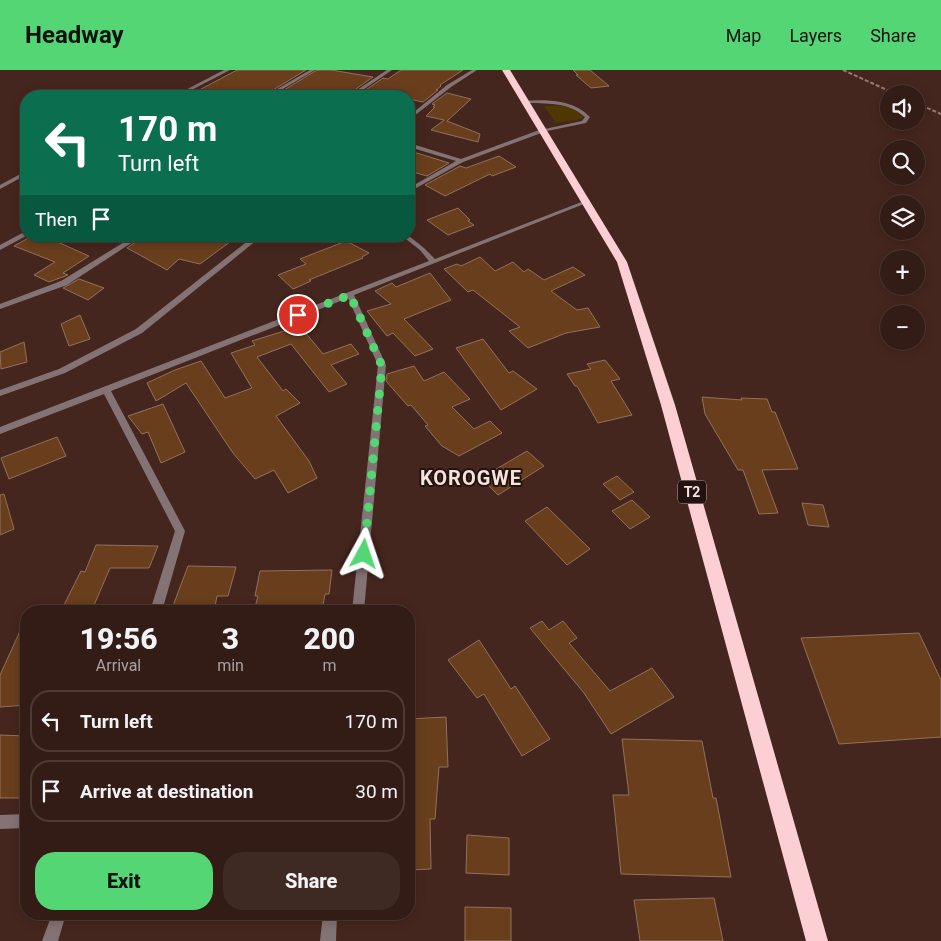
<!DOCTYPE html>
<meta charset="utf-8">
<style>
body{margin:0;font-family:Roboto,sans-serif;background:#3f2923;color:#f1f3f6;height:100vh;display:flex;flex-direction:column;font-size:19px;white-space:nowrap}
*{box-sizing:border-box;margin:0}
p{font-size:16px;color:#a9a1a1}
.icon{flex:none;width:28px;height:28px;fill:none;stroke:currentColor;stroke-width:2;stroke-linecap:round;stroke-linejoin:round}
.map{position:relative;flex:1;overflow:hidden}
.sheet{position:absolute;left:20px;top:535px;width:395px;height:315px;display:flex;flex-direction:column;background:#341c16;border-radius:20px;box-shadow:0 2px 12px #0003,0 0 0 1px #4e3a35}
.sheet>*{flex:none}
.banner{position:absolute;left:20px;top:20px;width:395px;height:152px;border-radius:20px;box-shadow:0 2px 12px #0003,0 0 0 1px #4e3a35;background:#0b6e4f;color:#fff;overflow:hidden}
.controls{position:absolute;left:880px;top:15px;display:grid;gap:10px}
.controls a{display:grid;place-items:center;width:45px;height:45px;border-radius:50%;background:#341c16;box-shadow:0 2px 12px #0003,0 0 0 1px #4e3a35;font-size:25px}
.pin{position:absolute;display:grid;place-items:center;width:42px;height:42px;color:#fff;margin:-21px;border:2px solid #fff;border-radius:50%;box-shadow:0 1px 5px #0007}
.me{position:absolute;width:55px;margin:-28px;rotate:5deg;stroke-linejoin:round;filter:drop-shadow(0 0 4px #0008)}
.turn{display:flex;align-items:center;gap:18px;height:105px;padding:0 15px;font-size:22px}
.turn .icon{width:65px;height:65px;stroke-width:2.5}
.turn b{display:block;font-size:35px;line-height:42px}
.then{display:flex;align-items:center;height:48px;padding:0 15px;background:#0003;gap:10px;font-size:19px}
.eta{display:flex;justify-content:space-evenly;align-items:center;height:85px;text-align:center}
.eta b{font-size:30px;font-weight:800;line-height:35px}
.primary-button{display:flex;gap:10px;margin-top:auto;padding:10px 15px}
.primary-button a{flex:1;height:58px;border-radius:20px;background:#53d673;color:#111;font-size:20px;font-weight:800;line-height:58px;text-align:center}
.primary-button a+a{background:#3f2923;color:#f1f3f6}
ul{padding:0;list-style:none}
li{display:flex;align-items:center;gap:15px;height:62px;margin:0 10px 8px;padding:0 5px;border:2px solid #4e3a35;border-radius:20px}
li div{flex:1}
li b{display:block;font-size:19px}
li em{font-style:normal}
header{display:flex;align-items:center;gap:30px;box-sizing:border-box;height:70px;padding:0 25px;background:#53d673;color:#111}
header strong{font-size:24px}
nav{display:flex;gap:28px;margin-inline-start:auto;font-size:18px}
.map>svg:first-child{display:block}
</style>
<header>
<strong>Headway</strong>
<nav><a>Map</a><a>Layers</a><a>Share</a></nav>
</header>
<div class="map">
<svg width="941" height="871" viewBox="0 0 941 871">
<rect width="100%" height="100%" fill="#45261e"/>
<path fill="#4f3702" d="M544 36C559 36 573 33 584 46L581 49 556 53Z"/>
<path fill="#693e1c" stroke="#90725c" d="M237 0H306L263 26H240L226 24 221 26H188Z
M317 0H331L373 7 346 26H325L299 21 295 26H274Z
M401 0H463L440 15 441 16 436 20H438L423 32 409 29V26H357L383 8 388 9Z
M573 0H590L609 16 591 18 576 5H578Z
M447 23 471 29 447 51 480 64 478 72 431 60 444 50 426 46 435 37H433L435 35 432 34Z
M409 81 420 84 449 93 427 106 409 101Z
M499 86 516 97 492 106 490 104 445 126 425 115 460 96 466 98Z
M458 138 470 150 468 151 474 155 448 165 427 150Z
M32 166H44L89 186 63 203 68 205 49 212 34 205 55 192 14 176Z
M144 166H238L200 194 179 189 167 200 127 178Z
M346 171 369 183 362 187 363 188 309 210 311 211 293 219 278 205 306 194 300 189Z
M480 187 495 201 513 192 524 202 528 199 544 210 573 197 585 205 551 221 577 240 588 238 600 257 566 263 528 278 509 261 520 257 473 220 468 222 444 199 457 194 461 196Z
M430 203 451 230 404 249 433 279 415 286 393 263 387 266 367 241 391 234 375 221 392 213 396 217Z
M79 209 104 218 88 230 63 218Z
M80 245 90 269 69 276 61 254Z
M300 256 323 284 351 274 359 284 331 295 347 314 329 322 291 274 257 287 283 321 286 319 300 333 276 346 309 391 317 408 288 423 274 400 255 409 233 383 186 313 156 331 147 313 175 300 201 291 225 328 252 318 231 283 255 275 252 271Z
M483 269 509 303 513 301 537 319 501 340 456 278Z
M24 272 27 292 1 299 0 282Z
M605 290 620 309 611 311 632 345 598 353 577 316H575L567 304 591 299 587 294Z
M414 296 424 311 444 302 470 329 452 337 474 359 490 351 502 363 459 386 442 376 425 356 428 355 411 335 408 336 386 311 387 304Z
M702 327 742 330 741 328 767 329 772 342H775L798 399 762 400 778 443 759 444 743 400H738L705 344Z
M163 334 185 382 161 393 148 362 142 364 128 346Z
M57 367 66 386 9 409 1 388Z
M527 381 544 396 498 425 481 408Z
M617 406 634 422 620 430 603 414Z
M4 424 14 459 0 465V425Z
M632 430 650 447 630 459 612 441Z
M802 433 823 435 829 457 808 455Z
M547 437 590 479 567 495 525 451Z
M96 475 158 476 149 498H110L92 540 61 541 81 501 85 502Z
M188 496 236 497 228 526H217L214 541H171Z
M332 500 329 524H325L322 541H254L258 526H255L260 501Z
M26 548V635L0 637V605Z
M542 551 549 560 563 551 577 568 569 573 610 621 652 598 674 627 611 664 584 623 530 558Z
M919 563 941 610V667L839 674 801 568Z
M479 570 511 619 515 616 550 669 522 686 484 624 477 628 448 590Z
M446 647 448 697H439L435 749H430L431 799 409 800V649Z
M0 665 26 666V728H0Z
M622 669 702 671 713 728H716L731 807 621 804 613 725H629Z
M467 765 509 768V805L466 803Z
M714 828 723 871H640L634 830Z
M465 837 511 838V871H465Z"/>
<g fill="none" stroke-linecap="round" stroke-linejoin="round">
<path fill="#847374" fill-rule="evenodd" d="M522 31C546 29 573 29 590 47L586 53 542 62H540V60L582 51 585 47C567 31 547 34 524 33H522Z"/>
<path fill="#847374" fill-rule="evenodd" d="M224 0H230L180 26H174Z
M310 0H315L271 26H265Z
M387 0H392L354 26H348Z
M472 0H477L451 17 409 50V46L447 15Z
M542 59 545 61 544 62 463 92 409 122V118L456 91 409 77V73L461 89Z
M26 101V105L0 119V115Z
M584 131 589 132 354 225 386 295 364 541H352L378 295 348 228 111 321 185 461 162 541H150L175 461 104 324 0 364V357L429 191 420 180 402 166H409L424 178 435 189Z
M26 161V166L0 180V175Z
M134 166H142L67 215 0 239V234L61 211Z
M254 166H262L142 263 65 303 0 326V320L59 299 136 259Z
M26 744V758L0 759V745Z
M52 844H66L58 871H42Z
M323 844H337L336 871H320Z"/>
<path fill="#fbcfd4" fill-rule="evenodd" d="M502 0H510L627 192 675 335 828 871H806L661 335 617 192Z"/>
<path stroke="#957a73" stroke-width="2" stroke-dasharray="4 2" stroke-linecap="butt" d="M843 0 896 24
M916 33 941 44"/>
</g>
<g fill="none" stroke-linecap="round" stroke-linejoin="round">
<path stroke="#53d673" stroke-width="9" stroke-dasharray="0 16.2" d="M298 245 350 225 382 296 364 484"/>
</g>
<g text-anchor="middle" stroke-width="4" stroke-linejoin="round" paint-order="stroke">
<rect fill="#221310" stroke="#b6a39e" stroke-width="1" x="678" y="410.5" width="28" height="23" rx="4"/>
<g font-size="14" font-weight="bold" fill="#f6e1db">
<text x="692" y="427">T2</text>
</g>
<g font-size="20" font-weight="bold" letter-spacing="1" fill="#f6e1db" stroke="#221310">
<text x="471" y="415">KOROGWE</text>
</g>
</g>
</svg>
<div class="controls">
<a><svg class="icon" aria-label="sound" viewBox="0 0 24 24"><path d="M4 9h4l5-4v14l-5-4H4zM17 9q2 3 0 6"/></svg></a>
<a><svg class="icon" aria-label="search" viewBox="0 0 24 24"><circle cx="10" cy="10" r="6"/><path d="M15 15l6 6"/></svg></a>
<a><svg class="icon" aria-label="layers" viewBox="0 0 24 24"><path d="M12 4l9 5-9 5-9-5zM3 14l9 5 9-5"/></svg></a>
<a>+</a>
<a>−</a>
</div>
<div class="pin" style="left:298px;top:245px;background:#d93025"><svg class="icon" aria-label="arrive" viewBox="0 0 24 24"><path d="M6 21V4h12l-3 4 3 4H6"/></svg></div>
<svg class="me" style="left:364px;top:484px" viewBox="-20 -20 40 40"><path d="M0-17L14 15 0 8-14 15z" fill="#53d673" stroke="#fff" stroke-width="4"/></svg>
<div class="banner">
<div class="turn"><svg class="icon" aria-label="left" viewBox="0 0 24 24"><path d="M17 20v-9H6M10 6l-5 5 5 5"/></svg><div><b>170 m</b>Turn left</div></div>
<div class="then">Then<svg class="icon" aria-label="arrive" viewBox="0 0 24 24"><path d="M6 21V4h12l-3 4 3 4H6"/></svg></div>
</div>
<section class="sheet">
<div class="eta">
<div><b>19:56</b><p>Arrival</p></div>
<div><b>3</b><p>min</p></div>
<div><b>200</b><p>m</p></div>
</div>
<ul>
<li><svg class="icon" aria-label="left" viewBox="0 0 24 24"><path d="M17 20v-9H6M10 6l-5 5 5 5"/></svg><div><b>Turn left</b></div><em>170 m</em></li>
<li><svg class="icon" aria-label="arrive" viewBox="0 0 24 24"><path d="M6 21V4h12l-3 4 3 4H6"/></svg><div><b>Arrive at destination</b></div><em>30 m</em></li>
</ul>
<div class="primary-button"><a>Exit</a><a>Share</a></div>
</section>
</div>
